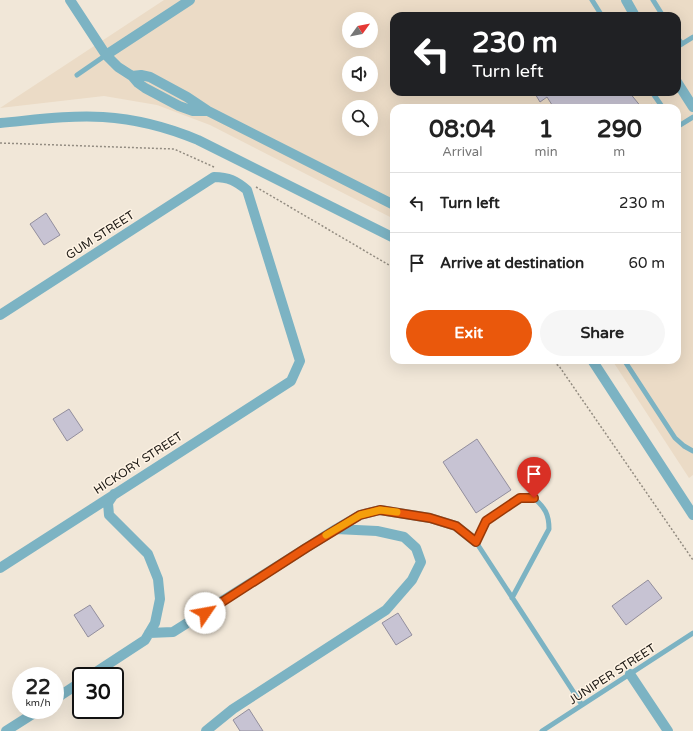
<!DOCTYPE html>
<style>
body{margin:0;font-family:"Varela Round",sans-serif;background:#f6f6f6;color:#222;height:100vh;display:flex;flex-direction:column;font-size:15px;white-space:nowrap}
*{box-sizing:border-box;margin:0}
p{font-size:13px;color:#767676}
.icon{flex:none;width:22px;height:22px;fill:none;stroke:currentColor;stroke-width:2;stroke-linecap:round;stroke-linejoin:round}
.map{position:relative;flex:1;overflow:hidden}
.side{position:absolute;left:390px;top:104px;width:291px;height:260px;display:flex;flex-direction:column;background:#fff;border-radius:12px;box-shadow:0 4px 16px #0002}
.side>*{flex:none}
.banner{position:absolute;left:390px;top:12px;width:291px;height:84px;border-radius:12px;box-shadow:0 4px 16px #0002;background:#202124;color:#fff;overflow:hidden}
.needle{width:26px;rotate:57deg}
.fabs{position:absolute;left:342px;top:12px;display:grid;gap:8px}
.fabs a{display:grid;place-items:center;width:36px;height:36px;border-radius:50%;background:#fff;box-shadow:0 4px 16px #0002;font-size:20px}
.speed{position:absolute;left:12px;top:667px;display:flex;gap:8px;font-size:20px;font-weight:700;text-align:center}
.speed>*{display:grid;place-content:center;width:52px;height:52px;border-radius:50%;background:#fff;box-shadow:0 4px 16px #0002;line-height:1}
.speed small{font-size:10px;font-weight:400}
.speed .limit{border:2px solid #111;border-radius:6px;background:#fff;color:#111}
.pin{position:absolute;display:grid;place-items:center;width:34px;height:34px;color:#fff;margin:-41px -17px;border-radius:50% 50% 50% 0;rotate:-45deg;box-shadow:0 0 4px #0007}
.pin .icon{rotate:45deg}
.me{position:absolute;width:44px;margin:-22px;rotate:57deg;stroke-linejoin:round;filter:drop-shadow(0 0 3px #0008)}
.turn{display:flex;align-items:center;gap:14px;height:84px;padding:0 16px;font-size:18px}
.turn .icon{width:52px;height:52px;stroke-width:2.5}
.turn b{display:block;font-size:28px;line-height:34px}
.eta{display:flex;justify-content:space-evenly;align-items:center;height:68px;text-align:center}
.eta b{font-size:24px;font-weight:800;line-height:28px}
.primary-button{display:flex;gap:8px;margin-top:auto;padding:8px 16px}
.primary-button a{flex:1;height:46px;border-radius:24px;background:#ea580c;color:#fff;font-size:16px;font-weight:800;line-height:46px;text-align:center}
.primary-button a+a{background:#f6f6f6;color:#222}
ul{padding:0;list-style:none}
li{display:flex;align-items:center;gap:12px;height:60px;padding:0 16px;border-top:1px solid #e0e0e0}
li div{flex:1}
li b{display:block;font-size:15px}
li em{font-style:normal}
.map>svg:first-child{display:block}
</style>
<div class="map">
<svg width="693" height="731" viewBox="0 0 693 731">
<rect width="100%" height="100%" fill="#f1e7d8"/>
<path fill="#ebdbc6" fill-rule="evenodd" d="M164 0H693V475L689 478 612 360H677V108H394V219L210 125 157 105 104 96 0 108ZM394 16H677V92H394ZM349 19H371V41H349ZM349 63H371V85H349ZM349 107H371V129H349Z"/>
<path fill="#c7c3d3" stroke="#928e9d" d="M534 92H629L642 108H554L547 97 540 102Z
M46 213 60 235 44 245 30 224Z
M69 409 83 430 67 441 53 419Z
M477 439 511 490 476 513 443 462Z
M648 580 662 598 626 625 612 606Z
M90 605 104 626 88 637 74 615Z
M398 613 412 635 396 645 382 623Z
M249 709 263 731H240L233 720Z"/>
<g fill="none" stroke-linecap="round" stroke-linejoin="round">
<path stroke="#938c81" stroke-width="1.5" stroke-dasharray="2 2" stroke-linecap="butt" d="M647 108 652 104
M0 143 174 149 214 167
M256 187 394 268
M550 360 559 366 693 560"/>
<path stroke="#7cb3c3" stroke-width="5" d="M592 0 602 16
M653 0 663 16
M677 37 682 44
M677 47 693 37
M77 75 106 55
M652 92 663 108
M677 127 693 117
M624 360 675 438 684 446 693 451
M512 598 549 529C549 514 545 508 534 498H520L486 521 476 542 582 705
M542 731 693 633"/>
<path stroke="#7cb3c3" stroke-width="10" d="M70 0 106 55 118 67 132 76 138 83 145 88 179 106 193 111H208
M626 0 635 16
M106 55 190 0
M132 76 141 75 150 77 187 97 208 111 394 205
M677 82 693 107
M0 123C34 120 69 115 103 117 136 119 167 127 198 140L394 238
M0 315 214 177C229 177 236 181 247 190L300 361 291 381 0 568
M592 360 693 515
M336 529 360 515 380 510 430 518 456 526 476 542
M149 633 173 632 336 529 377 531 404 537 416 548 421 562 412 580 386 610 233 709 206 731
M630 674 668 731
M90 676 145 640 155 623 160 599 158 579 148 554 109 515 108 503 114 494
M55 699 81 682
M6 731 39 710"/>
</g>
<g fill="none" stroke-linecap="round" stroke-linejoin="round">
<g stroke="#983908" stroke-width="10">
<path id="route" d="M205 613 306 548 360 515 380 510 430 518 456 526 476 542 486 521 520 498H534"/>
</g>
<use href="#route" stroke="#ea580c" stroke-width="7"/>
<path stroke="#f59e0b" stroke-width="7" d="M326 535 360 515 380 510 397 512"/>
</g>
<g text-anchor="middle" stroke-width="3" stroke-linejoin="round" paint-order="stroke">
<g font-size="12" fill="#1e1a15" stroke="#fff4e5">
<text transform="translate(100 235) rotate(-33)" y="4">GUM STREET</text>
<text transform="translate(138 463) rotate(-33)" y="4">HICKORY STREET</text>
<text transform="translate(612 674) rotate(-33)" y="4">JUNIPER STREET</text>
</g>
</g>
</svg>
<div class="fabs">
<a><svg class="needle" viewBox="-14 -14 28 28"><path d="M0-13l5 13h-10z" fill="#e53935"/><path d="M0 13l5-13h-10z" fill="#767676"/></svg></a>
<a><svg class="icon" aria-label="sound" viewBox="0 0 24 24"><path d="M4 9h4l5-4v14l-5-4H4zM17 9q2 3 0 6"/></svg></a>
<a><svg class="icon" aria-label="search" viewBox="0 0 24 24"><circle cx="10" cy="10" r="6"/><path d="M15 15l6 6"/></svg></a>
</div>
<div class="speed"><div>22<small>km/h</small></div><div class="limit">30</div></div>
<div class="pin" style="left:534px;top:498px;background:#d93025"><svg class="icon" aria-label="arrive" viewBox="0 0 24 24"><path d="M6 21V4h12l-3 4 3 4H6"/></svg></div>
<svg class="me" style="left:205px;top:613px" viewBox="-20 -20 40 40"><circle r="19" fill="#fff"/><path d="M0-13L10 11 0 6-10 11z" fill="#ea580c"/></svg>
<div class="banner">
<div class="turn"><svg class="icon" aria-label="left" viewBox="0 0 24 24"><path d="M17 20v-9H6M10 6l-5 5 5 5"/></svg><div><b>230 m</b>Turn left</div></div>
</div>
<section class="side">
<div class="eta">
<div><b>08:04</b><p>Arrival</p></div>
<div><b>1</b><p>min</p></div>
<div><b>290</b><p>m</p></div>
</div>
<ul>
<li><svg class="icon" aria-label="left" viewBox="0 0 24 24"><path d="M17 20v-9H6M10 6l-5 5 5 5"/></svg><div><b>Turn left</b></div><em>230 m</em></li>
<li><svg class="icon" aria-label="arrive" viewBox="0 0 24 24"><path d="M6 21V4h12l-3 4 3 4H6"/></svg><div><b>Arrive at destination</b></div><em>60 m</em></li>
</ul>
<div class="primary-button"><a>Exit</a><a>Share</a></div>
</section>
</div>
